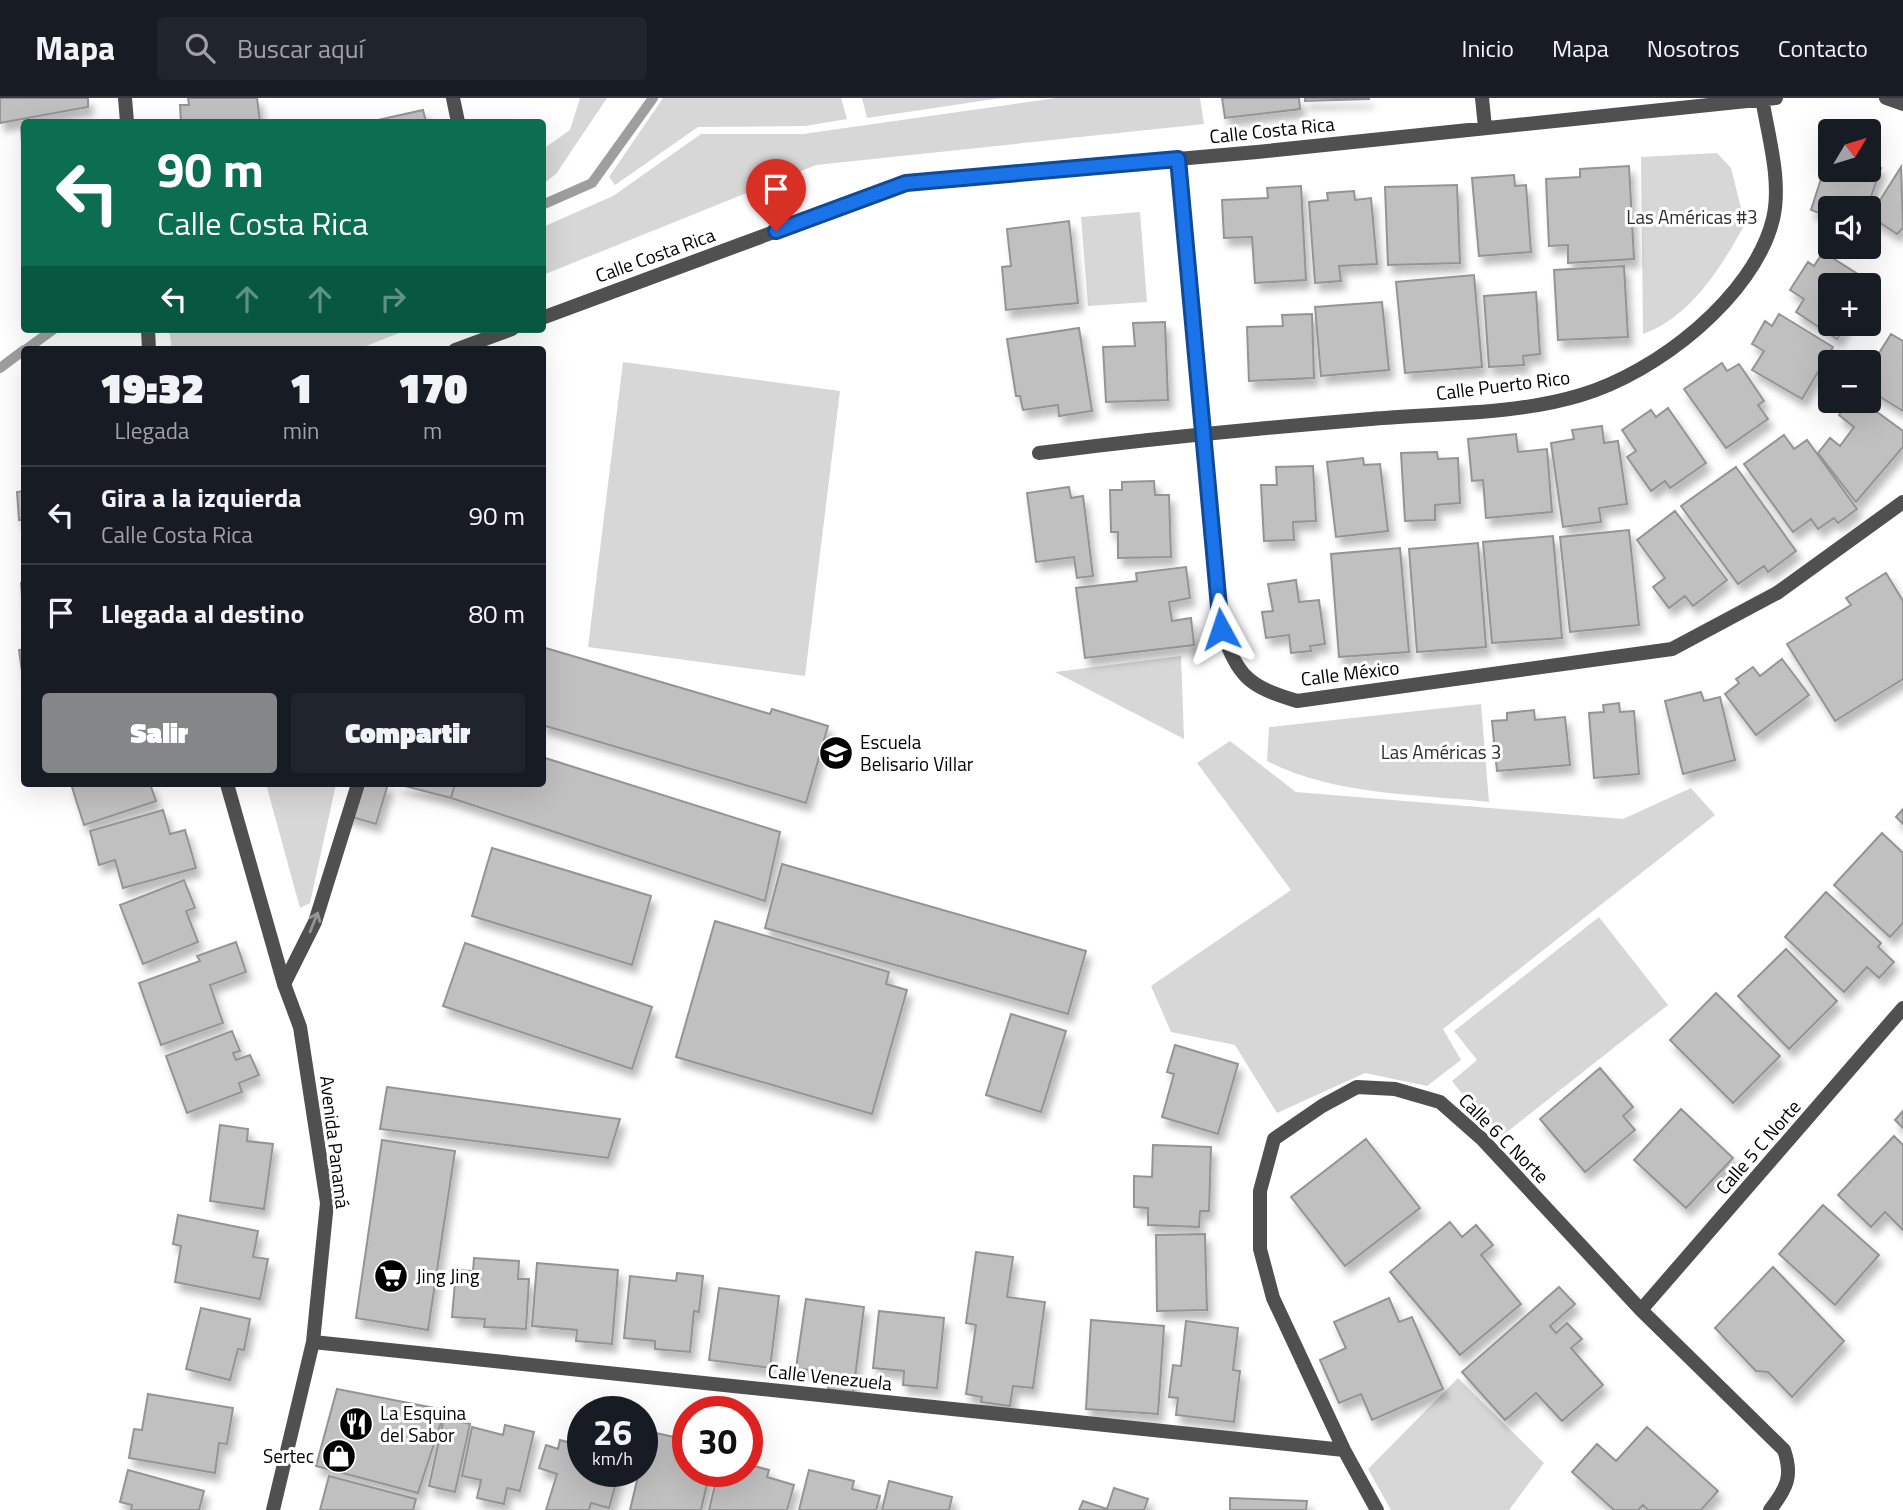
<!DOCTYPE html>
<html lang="es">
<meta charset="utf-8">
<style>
body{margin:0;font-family:"Titillium Web",sans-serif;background:#20242c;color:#f1f3f6;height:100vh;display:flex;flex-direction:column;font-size:26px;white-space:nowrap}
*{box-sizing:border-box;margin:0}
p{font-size:23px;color:#9ea1a6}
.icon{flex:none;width:38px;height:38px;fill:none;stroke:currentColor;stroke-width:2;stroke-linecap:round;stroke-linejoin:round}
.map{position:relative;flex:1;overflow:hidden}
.details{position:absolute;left:21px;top:248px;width:525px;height:441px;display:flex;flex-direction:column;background:#171b24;border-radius:7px;box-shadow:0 7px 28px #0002}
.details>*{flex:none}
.guide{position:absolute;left:21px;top:21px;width:525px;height:214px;border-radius:7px;box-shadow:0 7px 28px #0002;background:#0b6e4f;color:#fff;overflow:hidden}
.needle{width:46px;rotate:52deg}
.buttons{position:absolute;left:1818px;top:21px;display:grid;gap:14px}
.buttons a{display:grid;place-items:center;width:63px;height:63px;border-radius:7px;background:#171b24;box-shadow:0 7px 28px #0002;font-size:35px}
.speed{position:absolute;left:567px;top:1298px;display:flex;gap:14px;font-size:35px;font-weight:700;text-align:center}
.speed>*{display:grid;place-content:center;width:91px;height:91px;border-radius:50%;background:#171b24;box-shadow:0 7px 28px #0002;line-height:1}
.speed small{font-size:18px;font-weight:400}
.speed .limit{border:10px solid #d22;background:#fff;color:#111}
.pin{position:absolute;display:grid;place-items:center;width:60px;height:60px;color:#fff;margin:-72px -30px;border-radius:50% 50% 50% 0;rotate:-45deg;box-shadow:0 0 7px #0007}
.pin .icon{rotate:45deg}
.me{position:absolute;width:77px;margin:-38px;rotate:355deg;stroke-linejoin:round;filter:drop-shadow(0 0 5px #0008)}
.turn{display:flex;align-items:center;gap:24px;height:147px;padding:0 21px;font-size:32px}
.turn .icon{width:91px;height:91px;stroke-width:2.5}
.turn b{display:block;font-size:49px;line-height:60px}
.lanes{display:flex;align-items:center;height:66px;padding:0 21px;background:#0003;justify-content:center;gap:35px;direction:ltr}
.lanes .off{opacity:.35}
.eta{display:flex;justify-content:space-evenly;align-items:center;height:119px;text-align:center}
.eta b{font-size:42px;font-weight:800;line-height:49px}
.cta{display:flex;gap:14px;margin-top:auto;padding:14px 21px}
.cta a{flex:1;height:80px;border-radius:7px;background:#858687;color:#fff;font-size:28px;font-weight:800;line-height:80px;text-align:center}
.cta a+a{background:#20242c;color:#f1f3f6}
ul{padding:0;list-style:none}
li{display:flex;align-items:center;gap:21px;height:98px;padding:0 21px;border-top:2px solid #363941}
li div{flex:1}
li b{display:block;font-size:26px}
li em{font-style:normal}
header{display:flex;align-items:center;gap:42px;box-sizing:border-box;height:98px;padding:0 35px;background:#171b24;border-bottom:2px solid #363941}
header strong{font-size:33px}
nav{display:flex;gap:38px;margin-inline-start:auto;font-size:24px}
.search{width:490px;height:63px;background:#20242c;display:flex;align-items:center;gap:18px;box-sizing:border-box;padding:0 24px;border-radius:7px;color:#9ea1a6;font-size:26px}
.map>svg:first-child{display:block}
</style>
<header>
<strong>Mapa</strong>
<div class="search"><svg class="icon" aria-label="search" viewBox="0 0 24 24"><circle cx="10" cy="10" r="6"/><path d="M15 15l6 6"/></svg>Buscar aquí</div>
<nav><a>Inicio</a><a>Mapa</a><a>Nosotros</a><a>Contacto</a></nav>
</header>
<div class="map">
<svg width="1903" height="1412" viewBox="0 0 1903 1412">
<defs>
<filter id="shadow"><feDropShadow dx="4.5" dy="8" stdDeviation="3.5" flood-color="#0004"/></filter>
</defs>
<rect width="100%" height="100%" fill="#fff"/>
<path fill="#d7d7d7" d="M580 0H607L556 76 543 86V51L570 32Z
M663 0H841L847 21 805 28 698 29 615 87 609 79Z
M862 0H1001L867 20Z
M1056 0H1200L1204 26 816 67 543 177V129L613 98 701 36H803Z
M1717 55 1731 70 1745 126C1722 168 1691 219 1643 236L1641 59Z
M1140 114 1147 204 1088 208 1081 119Z
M169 231H409L356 252H172Z
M623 264 840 293 805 578 588 549Z
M1181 558 1184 641 1055 574Z
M1481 606 1489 704C1415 696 1333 697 1267 663L1269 629Z
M1230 643 1296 694 1623 721 1691 690 1715 717 1443 931 1461 962 1427 988 1365 975 1277 1015 1235 947 1171 934 1151 888 1291 792 1197 665Z
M266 686H336L310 805 300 810Z
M1599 819 1668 907 1498 1041 1452 983 1477 962 1454 933Z
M1458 1280 1544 1365 1509 1412H1391L1368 1371Z"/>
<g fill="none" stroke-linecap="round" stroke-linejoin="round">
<path stroke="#9e9e9e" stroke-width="10" d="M542 107 592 85 653 0
M25 252 54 231
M0 270 24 252"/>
</g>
<path fill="#c0c0c0" stroke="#949494" stroke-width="2" filter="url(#shadow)" d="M0 0H88V9L0 25Z
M188 0H257L260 24H181L180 7H189Z
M1222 0H1299L1300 11 1225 20Z
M1305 0H1369V1L1305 3Z
M423 12 426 24H369Z
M24 28V77L21 29Z
M1830 53V72H1869V65L1881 70 1867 110 1843 103 1841 110H1830V119L1811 112Z
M1629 68 1634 161 1568 165V147L1549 148 1546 81 1580 79V71Z
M1901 69 1903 130 1897 136 1870 118Z
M1514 77 1515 88 1526 87 1531 154 1479 158 1472 80Z
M1457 87 1460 165 1388 167 1385 89Z
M1301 88 1306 182 1255 185 1252 139 1224 140 1222 102 1268 100 1267 90Z
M1354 93 1355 102 1371 100 1377 166 1339 168 1341 183 1315 185 1309 104 1328 102 1327 95Z
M1069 123 1078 205 1006 212 1002 169 1011 168 1007 131Z
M1823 154 1861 178 1855 187H1830V226H1847L1837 241 1796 214 1804 201 1790 192 1808 164 1814 168Z
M1624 168 1628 239 1558 242 1554 172Z
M1474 177 1482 269 1405 275 1396 184Z
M1536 194 1540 256 1523 258 1524 267 1489 269 1484 198Z
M1382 204 1389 272 1321 278 1315 209Z
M1312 216 1314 280 1249 283 1247 229 1283 228 1282 217Z
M1779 216 1833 249 1802 301 1752 272 1764 253 1752 246 1765 223 1772 228Z
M1165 224 1168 302 1106 304 1103 249 1135 248 1133 225Z
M1079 230 1092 313 1059 318 1058 307 1023 312 1020 298H1016L1007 241Z
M1891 236 1903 243V313L1869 292V271Z
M1722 265 1727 273 1739 266 1764 303 1758 307 1768 321 1726 350 1684 291Z
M1850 303H1862L1903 333V349L1856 404 1818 355 1830 340 1840 348 1854 329 1839 317Z
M1668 310 1706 365 1670 390 1665 383 1651 393 1627 359 1636 353 1622 332 1651 312 1656 319Z
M1602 328 1604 345 1618 343 1627 406 1599 410 1601 424 1563 429 1551 345 1574 341 1572 332Z
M1516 336 1518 354 1547 351 1552 414 1486 420 1483 382 1472 383 1468 341Z
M1784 337 1794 351 1807 342 1857 411 1838 425 1834 420 1818 431 1811 421 1793 434 1744 366Z
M1437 354 1438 361 1458 360 1460 405 1435 407V422L1405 423 1401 355Z
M1363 360 1364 367 1380 366 1388 433 1336 439 1327 364Z
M1313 368 1316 423 1293 424 1294 442 1264 443 1261 387H1277L1276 369Z
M1736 369 1796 453 1768 474 1764 468 1738 486 1681 408Z
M1154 383 1155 397H1169L1171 459 1118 460V434H1111L1110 392H1122V384Z
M1069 389 1071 400 1083 398 1093 478 1077 480 1074 459 1036 464 1027 395Z
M24 393V422H19L17 394Z
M1675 413 1727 482 1693 508 1685 498 1669 510 1653 489 1665 480 1637 442Z
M1629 432 1639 527 1570 534 1560 439Z
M1553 438 1562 540 1492 545 1483 444Z
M1478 445 1486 549 1417 554 1409 451Z
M1400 450 1409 554 1339 559 1331 456Z
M1186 469 1190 500 1169 504 1172 523 1191 520 1194 547 1085 560 1076 490 1137 483 1136 475Z
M1886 475 1903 503V581L1835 623 1787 546 1851 507 1846 500Z
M1296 482 1299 504 1319 502 1325 546 1310 548 1311 553 1291 555 1289 537 1266 540 1262 514 1273 513 1268 486Z
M21 485H24V526Z
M542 549 770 616 772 611 828 628 806 705 542 627Z
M24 551V587L19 552Z
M1782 561 1809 597 1756 637 1725 596 1739 585 1736 581 1753 569 1760 578Z
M1701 594 1704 603 1720 599 1735 662 1683 676 1665 603Z
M1619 605 1620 614 1634 613 1639 676 1594 680 1589 615 1604 614 1603 607Z
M1534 612 1535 622 1565 619 1570 667 1497 673 1492 623 1507 622V615Z
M542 659 780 734 765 803 451 700 455 686H542Z
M71 686H150L156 703 84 727Z
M354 686H388L376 726 345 717Z
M397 686H455L451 700Z
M1903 711V726L1896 719Z
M163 712 170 736 185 732 196 770 123 790 115 762 99 767 90 733Z
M1882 735 1903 755V825L1890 839 1834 787Z
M492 750 651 798 632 867 472 818Z
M782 766 1086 853 1068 916 765 830Z
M184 782 195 810 186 813 198 844 143 866 120 807Z
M1826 794 1881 845 1878 849 1894 864 1879 880 1867 869 1844 894 1785 839Z
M715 823 889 874 886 886 907 892 872 1016 676 959Z
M236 844 246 874 210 887 223 925 161 947 139 885 200 863 197 858Z
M465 845 652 909 632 971 443 908Z
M1786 851 1837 903 1789 951 1738 898Z
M1716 895 1780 958 1733 1005 1670 942Z
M1011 916 1066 933 1041 1014 986 997Z
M232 933 240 953 233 955 236 962 250 957 259 977 239 985 242 994 187 1015 166 958Z
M1175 947 1238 966 1218 1036 1162 1019 1174 976 1167 974Z
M1600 970 1633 1009 1623 1018 1635 1032 1585 1074 1540 1021Z
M387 989 620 1021 608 1060 380 1031Z
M1681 1011 1733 1060 1686 1110 1634 1062Z
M1903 1013V1030L1895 1022Z
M220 1027 248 1031 247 1043 273 1046 264 1111 210 1103Z
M1894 1038 1903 1047V1132L1885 1114 1871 1129 1838 1097Z
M1366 1041 1420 1110 1345 1168 1291 1099Z
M382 1042 455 1053 428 1232 356 1220Z
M1153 1047 1211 1049 1209 1113H1200L1199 1129 1148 1127V1110L1134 1109V1078L1152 1079Z
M1823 1107 1879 1157 1835 1207 1779 1156Z
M178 1117 258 1133 253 1159 268 1161 260 1201 175 1184 181 1148 173 1146Z
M1450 1124 1462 1139 1476 1127 1493 1147 1481 1157 1521 1206 1460 1257 1390 1174Z
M1205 1136 1207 1212 1157 1213 1156 1137Z
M976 1154 1013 1159 1007 1199 1045 1204 1033 1290 1013 1288 1010 1308 981 1304 982 1299 966 1296 976 1227 966 1225Z
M474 1160 519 1163 518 1181H529L526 1231 484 1229 485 1221 452 1219 456 1172 473 1173Z
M537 1165 618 1172 612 1246 576 1243 577 1232 532 1228Z
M1773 1169 1844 1243 1792 1299 1768 1274 1756 1273 1715 1230Z
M677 1175 703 1178 699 1214 694 1213 690 1254 655 1251V1243L624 1240 630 1178 676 1183Z
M1559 1189 1575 1206 1550 1228 1556 1235 1567 1225 1582 1241 1571 1250 1603 1287 1562 1323 1536 1295 1505 1322 1462 1274Z
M719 1190 779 1198 770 1270 709 1262Z
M1389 1200 1399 1224 1412 1219 1443 1291 1372 1322 1361 1296 1339 1305 1320 1262 1346 1250 1334 1224Z
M806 1201 864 1209 853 1295 828 1291 830 1275 796 1270Z
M201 1210 250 1221 244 1252 238 1251 230 1282 186 1271Z
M879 1213 944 1220 937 1290 903 1287 904 1273 873 1270Z
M1091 1222 1164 1228 1158 1316 1086 1311Z
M1186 1223 1238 1230 1233 1272 1240 1273 1234 1324 1176 1317 1178 1300 1169 1299 1173 1267 1181 1268Z
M337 1291 445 1312 418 1395 316 1368Z
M148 1296 233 1310 227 1346 219 1345 215 1375 129 1360 134 1331 142 1332Z
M444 1320 470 1326 455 1394 429 1388Z
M505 1327 534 1334 520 1393 507 1390 504 1406 477 1400 481 1382 462 1378 472 1329 503 1337Z
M1647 1329 1718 1393 1701 1412H1648L1643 1407 1638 1412H1614L1572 1374 1597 1346 1616 1363Z
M642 1332 688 1342V1374L709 1377 701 1412H630L639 1374H642Z
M560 1342 583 1348V1374H619L609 1410 591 1405 589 1412H546L557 1376 539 1370 546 1347 558 1351Z
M747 1366 769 1372 767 1379 794 1387 787 1412H709L718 1374H747Z
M128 1372 204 1393 199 1412H131L132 1407 120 1404Z
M809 1372 854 1383 852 1391 880 1398 876 1412H799Z
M329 1378 416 1401 413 1412H320Z
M889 1383 952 1399 949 1412H882Z
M1114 1390 1148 1401 1144 1412H1079L1083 1403 1107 1411Z
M1230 1400 1307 1403 1306 1412H1230Z"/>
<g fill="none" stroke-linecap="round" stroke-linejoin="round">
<path stroke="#505050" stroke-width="14" d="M284 886 315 824 358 686"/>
<path stroke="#505050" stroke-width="14" d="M125 0 127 24
M453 0 458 24
M1482 0 1485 29
M1886 0 1903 6
M1178 61 1221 531C1239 579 1247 588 1297 603L1672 551 1777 495 1903 404
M542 220 906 85 1257 54 1776 0
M148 231 149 252
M455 252 512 231
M1039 355C1149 341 1260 330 1371 321 1439 315 1515 317 1581 297 1656 275 1754 199 1773 121 1782 83 1768 38 1762 0
M227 686 284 886 300 929 327 1105 313 1244 273 1412
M1641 1212 1903 910
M313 1244 1344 1352
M1377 1412 1344 1352 1273 1200 1260 1151V1093L1274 1041 1322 1008 1357 989 1395 991 1440 1004 1482 1041 1641 1212 1784 1352C1793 1378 1787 1390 1770 1412"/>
</g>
<defs><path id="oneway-shaft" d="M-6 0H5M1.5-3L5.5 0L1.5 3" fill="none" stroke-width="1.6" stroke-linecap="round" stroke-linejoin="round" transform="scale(1.75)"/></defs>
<use stroke="#969696" href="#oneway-shaft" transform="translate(314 824) rotate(-68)"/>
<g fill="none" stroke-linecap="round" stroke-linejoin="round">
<g stroke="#114b97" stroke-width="18">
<path id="route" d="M776 133 906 85 1178 61 1221 531"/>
</g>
<use href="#route" stroke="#1a73e8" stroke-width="12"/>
</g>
<defs>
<g id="school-disc" transform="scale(1.75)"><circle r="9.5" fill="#000" stroke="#fff"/><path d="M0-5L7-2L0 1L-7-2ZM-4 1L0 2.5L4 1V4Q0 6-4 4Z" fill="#fff"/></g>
<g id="supermarket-disc" transform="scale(1.75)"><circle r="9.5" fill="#000" stroke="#fff"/><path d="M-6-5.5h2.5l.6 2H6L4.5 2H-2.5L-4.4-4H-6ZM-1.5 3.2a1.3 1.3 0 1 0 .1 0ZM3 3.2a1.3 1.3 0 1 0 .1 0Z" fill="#fff"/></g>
<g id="restaurant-disc" transform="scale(1.75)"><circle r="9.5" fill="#000" stroke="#fff"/><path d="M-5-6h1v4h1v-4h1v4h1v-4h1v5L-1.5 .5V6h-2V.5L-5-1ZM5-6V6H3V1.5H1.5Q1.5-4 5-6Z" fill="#fff"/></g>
<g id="shop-disc" transform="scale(1.75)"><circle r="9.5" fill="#000" stroke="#fff"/><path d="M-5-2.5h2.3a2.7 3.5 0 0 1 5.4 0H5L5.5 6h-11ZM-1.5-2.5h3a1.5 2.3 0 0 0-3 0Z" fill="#fff"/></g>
</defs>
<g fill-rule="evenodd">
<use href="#school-disc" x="836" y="655"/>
<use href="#supermarket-disc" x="391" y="1178"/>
<use href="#restaurant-disc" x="356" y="1326"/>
<use href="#shop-disc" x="339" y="1358"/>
</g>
<g text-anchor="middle" stroke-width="6" stroke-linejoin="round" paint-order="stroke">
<g font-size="19" fill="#000" stroke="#fff">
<text transform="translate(1272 32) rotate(-6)" y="7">Calle Costa Rica</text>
<text transform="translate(655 157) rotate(-20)" y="7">Calle Costa Rica</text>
<text transform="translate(1503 287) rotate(-7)" y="7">Calle Puerto Rico</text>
<text transform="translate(1350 575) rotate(-7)" y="7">Calle México</text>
<text transform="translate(1504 1040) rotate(45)" y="7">Calle 6 C Norte</text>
<text transform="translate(335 1044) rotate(83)" y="7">Avenida Panamá</text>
<text transform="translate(1758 1049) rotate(-49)" y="7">Calle 5 C Norte</text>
<text transform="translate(830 1279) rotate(6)" y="7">Calle Venezuela</text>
</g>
<g font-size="19" fill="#2e2e2e" stroke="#fff">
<text x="1692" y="126">Las Américas #3</text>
<text x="1441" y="661">Las Américas 3</text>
</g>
<g font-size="19" fill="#000" stroke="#fff" text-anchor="start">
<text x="860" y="651">Escuela<tspan x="860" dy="22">Belisario Villar</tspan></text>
<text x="416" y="1185">Jing Jing</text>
<text x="380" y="1322">La Esquina<tspan x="380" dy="22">del Sabor</tspan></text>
<text x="314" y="1365" text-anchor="end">Sertec</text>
</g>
</g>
</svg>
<div class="buttons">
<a><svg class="needle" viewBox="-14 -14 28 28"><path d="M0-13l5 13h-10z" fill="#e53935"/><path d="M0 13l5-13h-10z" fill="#9ea1a6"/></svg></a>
<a><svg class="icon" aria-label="sound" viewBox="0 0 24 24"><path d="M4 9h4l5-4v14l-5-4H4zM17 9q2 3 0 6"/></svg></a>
<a>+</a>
<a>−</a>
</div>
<div class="speed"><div>26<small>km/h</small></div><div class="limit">30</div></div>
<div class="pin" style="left:776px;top:133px;background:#d93025"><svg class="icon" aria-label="arrive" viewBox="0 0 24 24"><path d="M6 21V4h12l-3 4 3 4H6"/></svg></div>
<svg class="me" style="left:1221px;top:531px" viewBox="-20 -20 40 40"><path d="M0-17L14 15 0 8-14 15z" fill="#1a73e8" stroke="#fff" stroke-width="4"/></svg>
<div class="guide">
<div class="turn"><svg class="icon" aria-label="left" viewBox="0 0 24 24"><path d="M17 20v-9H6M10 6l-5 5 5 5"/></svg><div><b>90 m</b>Calle Costa Rica</div></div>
<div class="lanes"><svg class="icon" aria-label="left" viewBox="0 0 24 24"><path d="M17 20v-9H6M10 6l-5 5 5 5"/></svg><svg class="icon off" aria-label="ahead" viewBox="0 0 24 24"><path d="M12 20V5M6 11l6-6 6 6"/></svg><svg class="icon off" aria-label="ahead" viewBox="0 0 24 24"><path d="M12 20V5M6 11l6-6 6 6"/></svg><svg class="icon off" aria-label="right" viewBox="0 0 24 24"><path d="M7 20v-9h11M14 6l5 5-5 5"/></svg></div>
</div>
<section class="details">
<div class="eta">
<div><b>19:32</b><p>Llegada</p></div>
<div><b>1</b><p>min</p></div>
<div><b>170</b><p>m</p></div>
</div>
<ul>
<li><svg class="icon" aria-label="left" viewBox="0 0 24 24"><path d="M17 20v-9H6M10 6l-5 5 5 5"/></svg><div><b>Gira a la izquierda</b><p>Calle Costa Rica</p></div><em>90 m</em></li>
<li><svg class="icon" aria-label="arrive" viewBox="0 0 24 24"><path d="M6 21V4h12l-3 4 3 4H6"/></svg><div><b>Llegada al destino</b></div><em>80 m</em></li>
</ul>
<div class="cta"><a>Salir</a><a>Compartir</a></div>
</section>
</div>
